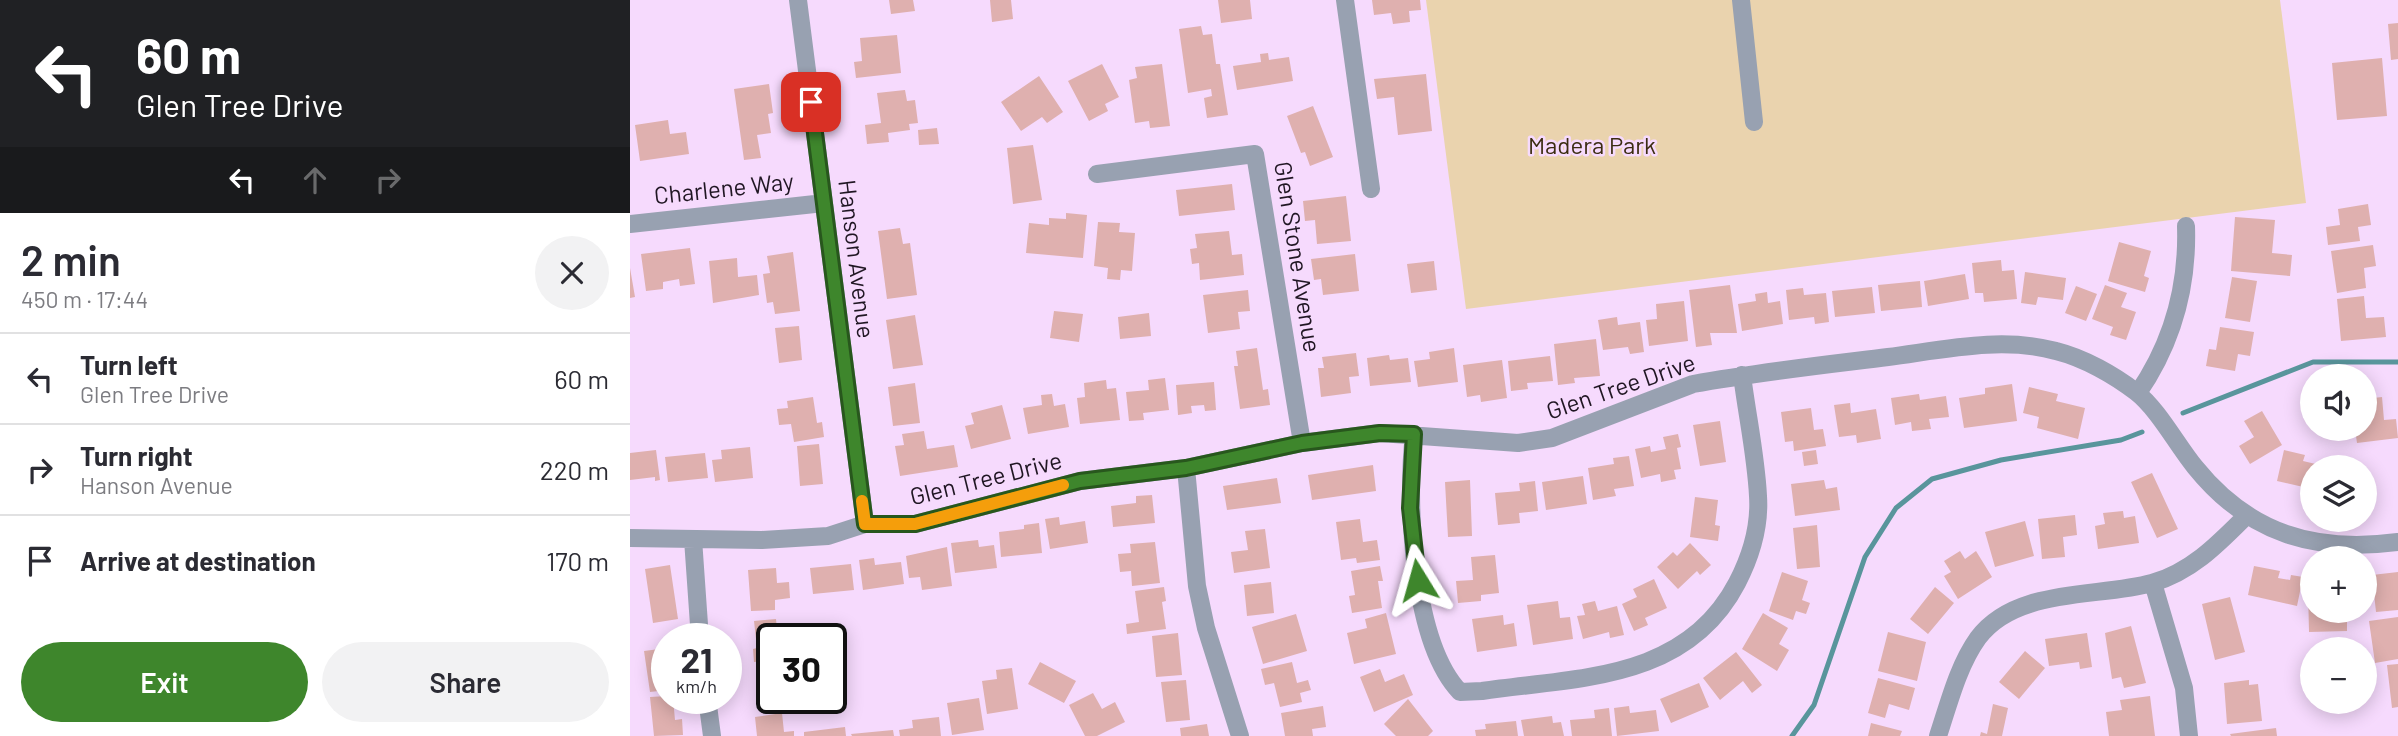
<!DOCTYPE html>
<meta charset="utf-8">
<style>
body{margin:0;font-family:Barlow,sans-serif;background:#f2f2f3;color:#2b2b33;height:100vh;display:flex;flex-direction:column;font-size:26px;white-space:nowrap}
*{box-sizing:border-box;margin:0}
p{font-size:23px;color:#7c7c81}
.icon{flex:none;width:38px;height:38px;fill:none;stroke:currentColor;stroke-width:2;stroke-linecap:round;stroke-linejoin:round}
.map{position:relative;flex:1;overflow:hidden}
.side{display:flex;flex-direction:column;background:#fff;width:630px}
.side>*{flex:none}
.top-card{background:#202124;color:#fff;overflow:hidden}
.tools{position:absolute;left:1670px;top:364px;display:grid;gap:14px}
.tools a{display:grid;place-items:center;width:77px;height:77px;border-radius:50%;background:#fff;box-shadow:0 4px 18px #0003;font-size:35px}
.speed{position:absolute;left:21px;top:623px;display:flex;gap:14px;font-size:35px;font-weight:700;text-align:center}
.speed>*{display:grid;place-content:center;width:91px;height:91px;border-radius:50%;background:#fff;box-shadow:0 4px 18px #0003;line-height:1}
.speed small{font-size:18px;font-weight:400}
.speed .limit{border:4px solid #111;border-radius:10px;background:#fff;color:#111}
.pin{position:absolute;display:grid;place-items:center;width:60px;height:60px;color:#fff;margin:-30px;border-radius:14px;box-shadow:0 4px 10px #0006}
.me{position:absolute;width:77px;margin:-38px;rotate:352deg;stroke-linejoin:round;filter:drop-shadow(0 0 5px #0008)}
.turn{display:flex;align-items:center;gap:24px;height:147px;padding:0 21px;font-size:32px}
.turn .icon{width:91px;height:91px;stroke-width:2.5}
.turn b{display:block;font-size:49px;line-height:60px}
.lanes{display:flex;align-items:center;height:66px;padding:0 21px;background:#0003;justify-content:center;gap:35px;direction:ltr}
.lanes .off{opacity:.35}
.round{display:grid;place-items:center;flex:none;width:74px;height:74px;border-radius:37px;background:#f2f2f3}
.summary{display:flex;align-items:center;justify-content:space-between;height:119px;padding:0 21px}
h1{font-size:42px;font-weight:600;line-height:52px}
.cta{display:flex;gap:14px;margin-top:auto;padding:14px 21px}
.cta a{flex:1;height:80px;border-radius:42px;background:#3e862c;color:#fff;font-size:28px;font-weight:600;line-height:80px;text-align:center}
.cta a+a{background:#f2f2f3;color:#2b2b33}
ul{padding:0;list-style:none}
li{display:flex;align-items:center;gap:21px;height:91px;padding:0 21px;border-top:2px solid #e1e1e2}
li div{flex:1}
li b{display:block;font-size:26px}
li em{font-style:normal}
main{display:flex;flex:1;min-height:0}
.map>svg:first-child{display:block}
</style>
<main>
<section class="side">
<div class="top-card">
<div class="turn"><svg class="icon" aria-label="left" viewBox="0 0 24 24"><path d="M17 20v-9H6M10 6l-5 5 5 5"/></svg><div><b>60 m</b>Glen Tree Drive</div></div>
<div class="lanes"><svg class="icon" aria-label="left" viewBox="0 0 24 24"><path d="M17 20v-9H6M10 6l-5 5 5 5"/></svg><svg class="icon off" aria-label="ahead" viewBox="0 0 24 24"><path d="M12 20V5M6 11l6-6 6 6"/></svg><svg class="icon off" aria-label="right" viewBox="0 0 24 24"><path d="M7 20v-9h11M14 6l5 5-5 5"/></svg></div>
</div>
<div class="summary"><div><h1>2 min</h1><p>450 m · 17:44</p></div><a class="round"><svg class="icon" aria-label="close" viewBox="0 0 24 24"><path d="M6 6l12 12M18 6L6 18"/></svg></a></div>
<ul>
<li><svg class="icon" aria-label="left" viewBox="0 0 24 24"><path d="M17 20v-9H6M10 6l-5 5 5 5"/></svg><div><b>Turn left</b><p>Glen Tree Drive</p></div><em>60 m</em></li>
<li><svg class="icon" aria-label="right" viewBox="0 0 24 24"><path d="M7 20v-9h11M14 6l5 5-5 5"/></svg><div><b>Turn right</b><p>Hanson Avenue</p></div><em>220 m</em></li>
<li><svg class="icon" aria-label="arrive" viewBox="0 0 24 24"><path d="M6 21V4h12l-3 4 3 4H6"/></svg><div><b>Arrive at destination</b></div><em>170 m</em></li>
</ul>
<div class="cta"><a>Exit</a><a>Share</a></div>
</section>
<div class="map">
<svg width="1768" height="736" viewBox="0 0 1768 736">
<rect width="100%" height="100%" fill="#f6dafd"/>
<path fill="#ead3ae" d="M796 0H1650L1676 203 836 309Z"/>
<g fill="none" stroke-linecap="round" stroke-linejoin="round">
<path stroke="#59959c" stroke-width="5" d="M1553 413 1683 362H1768
M1162 736 1184 705 1235 557 1266 508 1302 479 1371 460 1491 440 1512 432"/>
</g>
<path fill="#dfb0af" d="M259 0H283L285 11 261 14Z
M360 0H381L383 19 362 22Z
M588 0H620L622 19 591 23Z
M742 0H790L791 10 779 11 780 22 763 24 761 13 744 15Z
M1768 23V59L1761 60 1758 24Z
M571 26 573 35 582 34 586 64H590L598 115 577 118 574 98 582 96 581 89 558 93 549 29Z
M267 35 271 73 226 78 224 62 232 61 230 38Z
M638 53 639 60 659 57 663 81 607 90 603 66 631 62 630 54Z
M1752 58 1757 116 1707 120 1702 63Z
M472 64 489 97 475 104 478 111 459 121 438 81Z
M532 64 540 126 520 128 519 121 505 123 499 80 507 78 505 67Z
M796 74 802 131 768 135 764 97 747 99 744 79Z
M409 76 433 112 417 123 412 117 391 131 371 102Z
M139 84 143 113 138 114 141 133 127 135 131 158 114 160 104 89Z
M275 90 277 101 285 100 288 123 279 124 280 130 258 133 259 142 237 144 235 125 251 123 247 93Z
M683 106 703 157 680 166 675 152 671 153 657 116Z
M38 120 40 134 56 132 59 154 10 161 5 125Z
M307 128 309 144 289 145 288 130Z
M403 145 412 200 383 204 377 148Z
M602 184 605 210 549 216 546 190Z
M716 196 721 241 687 244 685 220 675 221 673 201Z
M1738 204 1741 225 1728 227 1730 241 1698 245 1696 227 1710 225 1708 209Z
M436 213 457 215 453 258 396 253 399 223 419 225V218L436 219Z
M1605 217 1645 220 1642 253 1662 255 1660 276 1601 271Z
M468 222 490 223 489 232 505 233 502 271 491 270 490 280 477 279 478 268 464 266Z
M270 228 273 244 280 243 287 295 257 299 248 231Z
M599 231 602 255 612 254 614 275 570 280 569 263 562 264 560 249 567 248 565 234Z
M1489 242 1521 251 1514 276 1519 278 1515 292 1478 281Z
M1743 245 1746 266 1734 268 1736 288 1707 293 1701 251Z
M60 248 65 284 50 286 49 279 33 282V289L16 291 11 254Z
M163 252 170 311 145 314 143 302 137 303 133 274 140 273 137 256Z
M725 254 729 291 693 295 691 279 684 280 681 259Z
M107 258 108 277 127 275 129 295 83 303 79 261Z
M1371 260 1372 271 1384 270 1387 299 1354 302 1353 293H1345L1342 263Z
M804 261 807 290 781 293 777 264Z
M0 268 5 297 0 298Z
M1395 272 1436 278 1433 300 1408 297 1406 305 1391 303Z
M1335 274 1339 299 1298 306 1294 281Z
M1602 277 1627 281 1620 322 1595 318Z
M1290 281 1292 307 1251 311 1248 285Z
M1100 285 1107 333H1080L1082 345 1066 347 1059 290Z
M1475 285 1497 293 1491 307 1506 312 1496 340 1480 335 1483 327 1462 319Z
M1446 286 1467 294 1456 321 1435 313Z
M1242 287 1245 313 1205 317 1202 291Z
M1173 288 1174 295 1196 293 1199 322 1185 324 1184 317 1159 320 1156 290Z
M618 290 620 311 608 312 610 329 578 333 573 295Z
M1137 292 1138 303 1150 301 1153 324 1112 331 1108 304 1126 301 1125 294Z
M1734 296 1736 318 1754 317 1756 337 1711 341 1707 299Z
M1054 301 1058 341 1019 346 1016 320 1027 319 1026 304Z
M424 311 453 314 449 342 420 338Z
M519 313 521 336 490 339 488 317Z
M285 315 293 365 263 369 256 320Z
M987 317 988 325 1010 322 1014 352 1000 354 998 347 973 350 968 320Z
M169 326 172 360 149 363 145 328Z
M1590 327 1624 332 1620 356 1608 354 1605 371 1576 366 1579 349 1586 350Z
M966 339 970 376 944 378 945 383 928 385 924 344Z
M627 348 633 390 638 389 640 405 610 409 604 366H608L606 351Z
M824 348 828 382 788 387 784 361 800 359 799 352Z
M726 353 729 376 719 377 721 393 691 397 688 368H694L692 357Z
M759 355 760 360 778 358 781 382 740 386 737 358Z
M920 356 923 381 897 383 898 389 881 391 878 361Z
M872 360 877 398 851 402 850 395 837 397 833 365Z
M535 378 539 410 513 413 514 420 499 421 496 392 519 390 518 380Z
M476 380 477 389 486 388 490 420 450 424 447 398 455 397 454 383Z
M584 382 586 410 575 411 574 405 561 406 562 413 548 415 546 385Z
M285 383 290 423 263 426 258 387Z
M1382 384 1387 421 1334 428 1329 398 1355 394V388Z
M1399 387 1428 394 1426 401 1455 408 1448 439 1407 428 1409 417 1393 413Z
M422 394 424 406 435 404 439 427 398 434 393 408 412 405 411 395Z
M1289 394 1290 400 1316 396 1319 417 1299 419 1301 429 1282 431 1281 422 1265 425 1261 398Z
M183 397 187 423 192 422 194 437 164 442 161 424 149 425 147 409 158 408 157 401Z
M1752 397 1754 420 1766 419 1768 438 1727 443 1725 429H1734V399Z
M1220 403 1221 413 1246 409 1251 439 1227 443 1226 435 1209 437 1204 405Z
M372 405 381 439 341 449 335 426 344 424 341 413Z
M1181 408 1184 430 1193 429 1196 446 1164 451 1163 441 1155 442 1151 412Z
M1632 411 1652 445 1620 464 1609 446 1624 437 1614 421Z
M1090 421 1096 462 1070 466 1063 425Z
M294 431 297 449 324 445 328 467 270 476 265 446 274 445 272 434Z
M1048 434 1051 447 1047 448 1051 469 1044 470 1046 479 1031 482 1030 474 1011 478 1005 449 1020 446 1021 452 1036 449 1033 437Z
M189 444 193 484 170 486 167 446Z
M120 447 123 478 85 482 82 460 92 459 91 450Z
M26 450 30 480 25 481V477L0 480V453Z
M1186 450 1188 464 1174 466 1172 452Z
M1654 450 1675 455 1673 461 1694 466 1682 467V489L1647 481Z
M75 453 78 478 38 482 35 457Z
M999 456 1004 486 984 489 986 496 963 500 958 468 984 464 983 458Z
M743 465 746 491 682 500 678 475Z
M1522 473 1548 529 1527 538 1501 482Z
M953 476 957 504 916 510 912 482Z
M647 478 651 503 597 510 593 486Z
M840 480 842 536 818 537 815 482Z
M1194 480 1196 489 1207 487 1210 510 1165 516 1161 484Z
M905 481 908 511 889 513 890 523 868 525 865 493 890 491 889 483Z
M522 495 525 523 483 527 481 506 506 503V496Z
M1065 497 1088 500 1085 525 1090 526 1088 541 1060 537Z
M1493 511 1494 518 1505 516 1509 543 1468 549 1465 526 1475 524 1473 513Z
M1445 515 1447 535 1433 537 1435 557 1412 559 1408 519Z
M429 517 430 525 455 521 458 543 420 549 415 519Z
M730 519 733 542 747 540 750 560 727 563 726 558 711 560 706 522Z
M1395 521 1404 556 1365 567 1355 532Z
M409 523 412 553 371 557 369 532 394 529V525Z
M1187 525 1190 567 1167 569 1163 528Z
M635 529 640 568 604 573 601 552 618 550 615 531Z
M348 540 349 547 364 545 367 568 325 573 321 543Z
M525 542 530 583 502 586 501 571 490 572 488 554 501 553 500 544Z
M1060 543 1081 565 1070 575 1067 571 1048 589 1027 567 1043 552 1047 556Z
M317 547 322 586 292 590 290 577 279 578 276 556Z
M1330 551 1335 559 1346 551 1362 577 1328 599 1314 576 1321 572 1314 561Z
M865 555 869 593 851 595V601L828 603 826 581 843 580 841 557Z
M244 558 245 565 271 562 274 584 233 590 229 560Z
M221 564 224 590 183 594 180 568Z
M40 565 48 619 23 623 15 569Z
M750 566 753 581H748L752 608 722 613 719 596 725 595 721 571Z
M1624 566 1650 571 1648 578 1660 580 1661 575 1673 577 1667 606 1618 595Z
M146 568 147 583 159 582 160 598 145 600V610L121 611 118 570Z
M1152 572 1178 581 1172 600 1180 603 1176 614 1166 611 1163 620 1139 611Z
M1768 572V610L1746 612 1742 575Z
M1024 579 1037 608 1015 618 1018 625 1004 631 992 604 1007 597 1003 589Z
M641 582 644 613 617 616 614 585Z
M534 587 536 601 532 602 536 629 497 634 496 624 509 622 505 591Z
M1305 587 1324 603 1298 634 1280 619Z
M1678 589H1682V611H1717V631L1679 632Z
M1600 597 1615 652 1585 660 1572 604Z
M928 601 930 618 940 617 943 639 903 645 897 605Z
M965 601 968 611 987 606 994 635 980 638 979 632 953 639 947 616 955 615 952 604Z
M756 613 766 654 724 664 717 633 737 628 735 619Z
M1133 613 1158 628 1149 644 1159 650 1147 671 1112 649Z
M666 614 677 651 633 664 622 627Z
M873 615 874 625 884 623 887 646 847 652 842 619Z
M1768 617V659L1745 663 1739 621Z
M146 619 147 629 159 628 160 639H142V660L124 662 123 649 127 648 124 621Z
M1501 626 1516 683 1494 688 1491 677 1482 679 1475 633Z
M1258 632 1296 642 1287 681 1248 671Z
M548 633 552 675 526 677 522 636Z
M1457 633 1462 667 1450 669 1449 662 1419 666 1415 639Z
M37 648V690L20 692 14 651Z
M1395 651 1415 668 1389 699 1369 682Z
M1106 652 1132 685 1122 693 1113 681 1090 700 1073 678Z
M410 662 446 681 434 703 398 684Z
M662 662 667 683 678 680 681 690 670 693 672 702 650 707 644 683 635 685 631 669Z
M1768 664V707L1762 708 1757 665Z
M142 666V698H158L159 706 129 710 126 693 135 692 131 668Z
M382 668 388 709 357 714 352 681 367 679 366 670Z
M750 669 755 682 774 674 783 695 744 712 730 677Z
M1248 678 1285 688 1279 710 1259 704 1255 718 1238 713Z
M556 680 560 720 536 722 531 682Z
M1619 680V685L1628 684 1632 721 1597 724 1594 683Z
M1069 683 1079 707 1041 723 1030 699Z
M463 693 472 709 485 702 495 722 467 736H455L439 705Z
M37 696 43 698 45 720 52 719 53 735 24 736 20 697Z
M1520 696 1525 736H1479L1476 712 1492 710 1490 700Z
M349 698 354 730 322 735 317 703Z
M778 699 803 731 798 736H766L754 724Z
M1363 704 1378 708 1372 736H1350L1351 732 1357 734Z
M693 706 696 727 682 729 683 736H655L651 713Z
M999 706 1000 713 1026 710 1029 731 987 736 984 708Z
M979 708 982 736H942L940 720 965 718 964 710Z
M152 713 154 732 164 731V736H127L125 717Z
M922 716 923 723 931 722 934 736H894L891 720Z
M309 717 311 736H270L269 730 283 728 282 720Z
M886 721 888 736H846L845 730 856 729 855 724Z
M1241 723 1272 731 1270 736H1238Z
M577 724 579 736H551L550 728Z
M215 727 216 736H174V732Z
M1646 728 1647 736H1601L1600 734Z
M263 730 264 736H222L221 734Z"/>
<g fill="none" stroke-linecap="round" stroke-linejoin="round">
<path stroke="#98a1b1" stroke-width="18" d="M168 0 235 524
M715 0 741 189
M1111 0 1124 122
M467 174 625 154 672 443
M0 224 194 203
M1508 393C1543 342 1558 288 1556 226
M784 434C776 501 782 642 830 692L852 691C948 677 1056 681 1107 583 1121 556 1130 526 1128 496 1126 456 1117 415 1112 375
M556 468 567 586 576 628 610 736
M0 538 132 540 198 536 235 524H285L450 481 556 468 672 443 750 433 888 443 922 438 1063 384C1128 372 1193 365 1258 357 1312 350 1372 336 1426 351 1454 358 1484 375 1506 392 1528 409 1547 445 1565 467 1619 534 1685 553 1768 542
M63 539 70 639
M1523 583 1554 688 1559 736
M77 698 82 736
M1308 736C1319 703 1328 666 1348 638 1386 587 1468 598 1522 583 1561 572 1588 544 1616 516"/>
</g>
<g fill="none" stroke-linecap="round" stroke-linejoin="round">
<g stroke="#28571d" stroke-width="18">
<path id="route" d="M181 102 235 524H285L450 481 556 468 672 443 750 433 784 434 780 508 788 580"/>
</g>
<use href="#route" stroke="#3e862c" stroke-width="12"/>
<path stroke="#f59e0b" stroke-width="12" d="M232 501 235 524H285L433 485"/>
</g>
<g text-anchor="middle" stroke-width="5" stroke-linejoin="round" paint-order="stroke">
<g font-size="24" fill="#3b2c11" stroke="#f6dafd">
<text x="962" y="154">Madera Park</text>
</g>
<g font-size="24" fill="#201623" stroke="#f6dafd">
<text transform="translate(94 189) rotate(-6)" y="8">Charlene Way</text>
<text transform="translate(667 257) rotate(81)" y="8">Glen Stone Avenue</text>
<text transform="translate(226 259) rotate(83)" y="8">Hanson Avenue</text>
<text transform="translate(991 387) rotate(-19)" y="8">Glen Tree Drive</text>
<text transform="translate(356 479) rotate(-14)" y="8">Glen Tree Drive</text>
</g>
</g>
</svg>
<div class="tools">
<a><svg class="icon" aria-label="sound" viewBox="0 0 24 24"><path d="M4 9h4l5-4v14l-5-4H4zM17 9q2 3 0 6"/></svg></a>
<a><svg class="icon" aria-label="layers" viewBox="0 0 24 24"><path d="M12 4l9 5-9 5-9-5zM3 14l9 5 9-5"/></svg></a>
<a>+</a>
<a>−</a>
</div>
<div class="speed"><div>21<small>km/h</small></div><div class="limit">30</div></div>
<div class="pin" style="left:181px;top:102px;background:#d93025"><svg class="icon" aria-label="arrive" viewBox="0 0 24 24"><path d="M6 21V4h12l-3 4 3 4H6"/></svg></div>
<svg class="me" style="left:788px;top:580px" viewBox="-20 -20 40 40"><path d="M0-17L14 15 0 8-14 15z" fill="#3e862c" stroke="#fff" stroke-width="4"/></svg>
</div>
</main>
